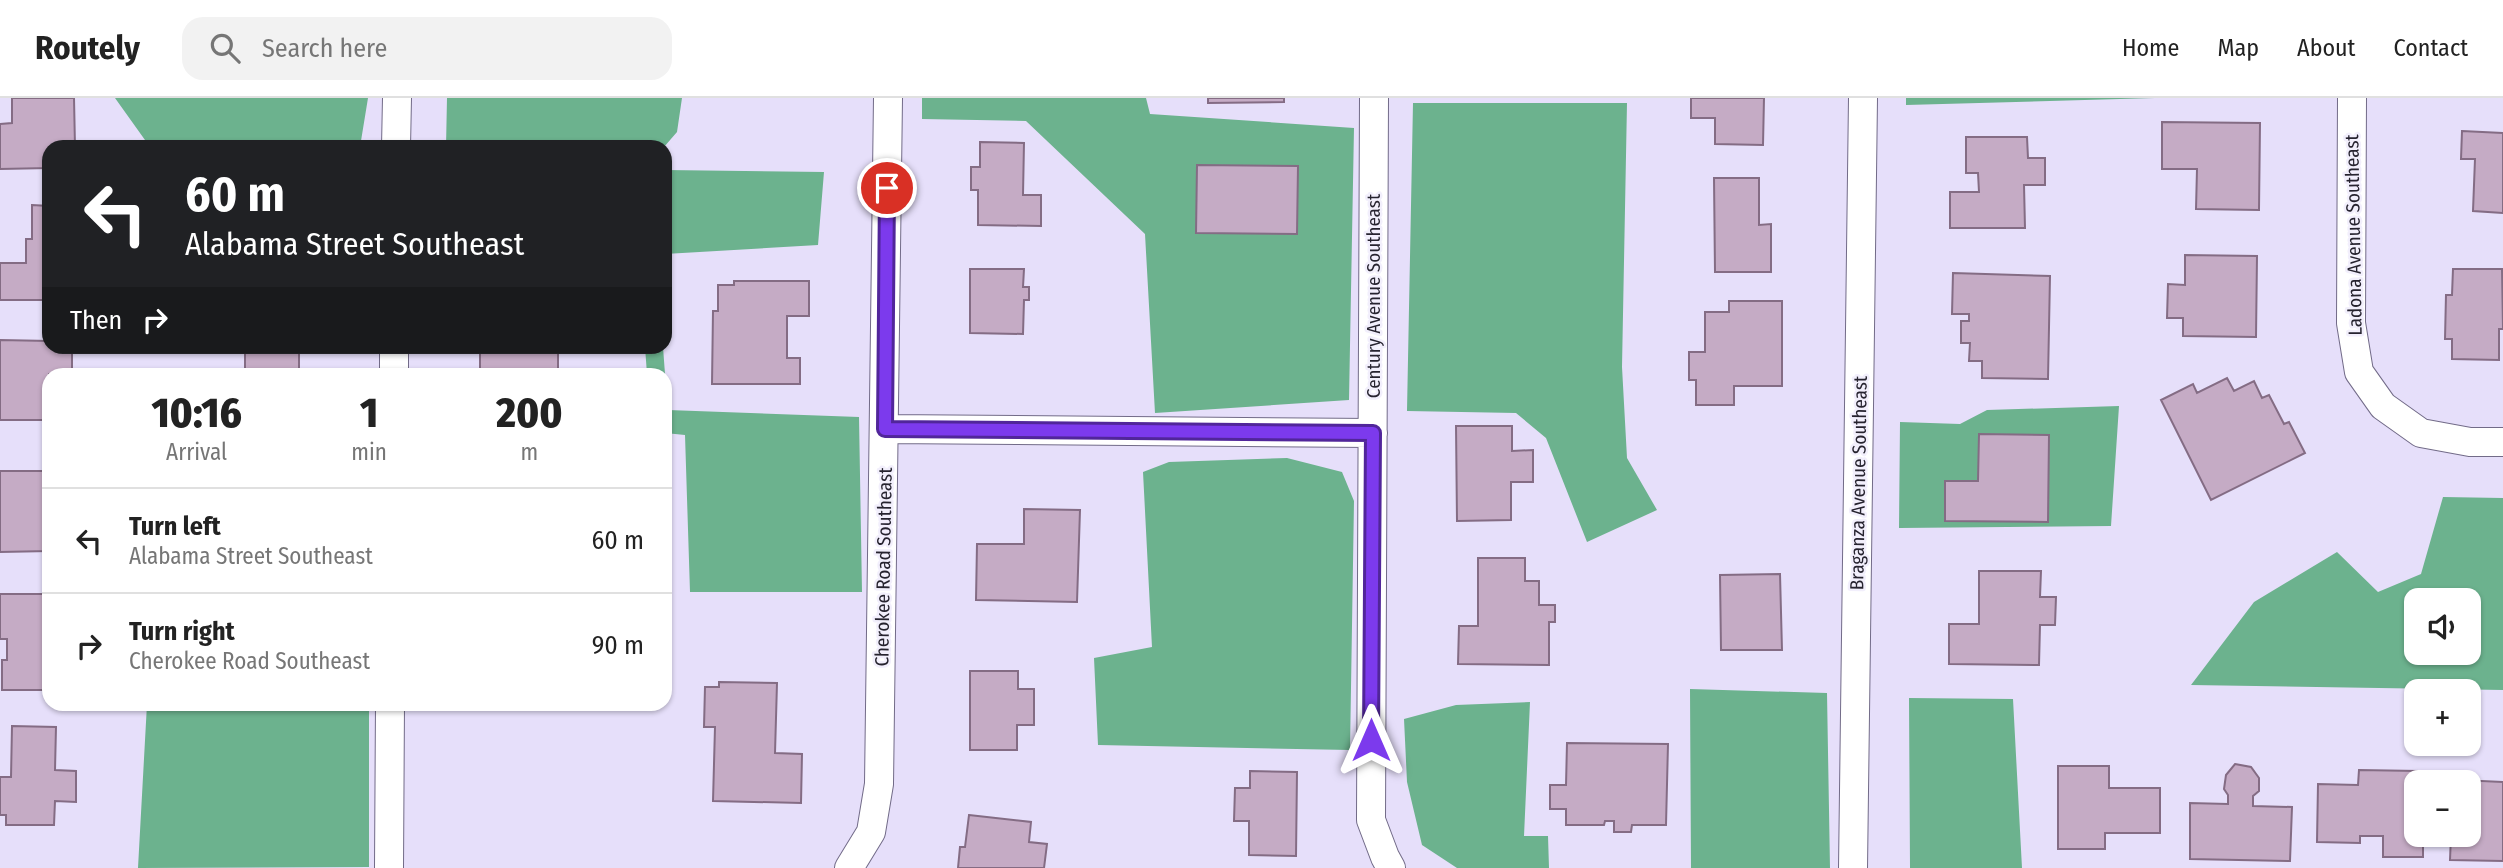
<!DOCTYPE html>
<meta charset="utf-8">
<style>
body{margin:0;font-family:"Fira Sans Condensed",sans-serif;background:#f2f2f2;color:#222;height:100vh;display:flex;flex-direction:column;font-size:26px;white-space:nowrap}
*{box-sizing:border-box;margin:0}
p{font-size:23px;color:#767676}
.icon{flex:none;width:38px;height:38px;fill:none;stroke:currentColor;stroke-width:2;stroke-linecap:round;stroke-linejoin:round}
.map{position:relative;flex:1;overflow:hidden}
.details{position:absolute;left:42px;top:270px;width:630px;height:343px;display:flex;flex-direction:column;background:#fff;border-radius:21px;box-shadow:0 2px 5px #0004}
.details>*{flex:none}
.guide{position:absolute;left:42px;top:42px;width:630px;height:214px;border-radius:21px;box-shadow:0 2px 5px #0004;background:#202124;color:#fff;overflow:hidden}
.fabs{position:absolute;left:2404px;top:490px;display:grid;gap:14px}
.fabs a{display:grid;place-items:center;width:77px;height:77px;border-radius:14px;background:#fff;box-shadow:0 2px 5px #0004;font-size:35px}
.pin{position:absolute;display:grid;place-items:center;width:60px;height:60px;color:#fff;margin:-30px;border:4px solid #fff;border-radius:50%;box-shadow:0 2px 7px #0007}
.me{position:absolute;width:77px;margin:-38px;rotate:0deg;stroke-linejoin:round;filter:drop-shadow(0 0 5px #0008)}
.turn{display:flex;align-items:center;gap:24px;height:147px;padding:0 28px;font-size:32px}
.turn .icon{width:91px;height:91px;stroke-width:2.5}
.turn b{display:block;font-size:49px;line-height:60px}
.then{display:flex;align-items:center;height:66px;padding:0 28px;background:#0003;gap:14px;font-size:26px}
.eta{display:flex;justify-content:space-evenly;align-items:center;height:119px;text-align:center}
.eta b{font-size:42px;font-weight:800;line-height:49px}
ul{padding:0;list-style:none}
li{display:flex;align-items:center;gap:21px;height:105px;padding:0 28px;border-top:2px solid #e0e0e0}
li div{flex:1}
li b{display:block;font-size:26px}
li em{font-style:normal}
header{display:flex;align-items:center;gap:42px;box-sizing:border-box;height:98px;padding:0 35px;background:#fff;border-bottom:2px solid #e0e0e0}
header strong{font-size:33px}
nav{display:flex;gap:38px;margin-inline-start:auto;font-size:24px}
.search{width:490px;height:63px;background:#f2f2f2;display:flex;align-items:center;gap:18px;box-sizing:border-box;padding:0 24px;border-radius:21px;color:#767676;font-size:26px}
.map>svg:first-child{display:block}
</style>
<header>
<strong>Routely</strong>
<div class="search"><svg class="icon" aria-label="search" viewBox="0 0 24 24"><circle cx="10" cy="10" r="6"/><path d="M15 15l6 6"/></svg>Search here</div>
<nav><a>Home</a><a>Map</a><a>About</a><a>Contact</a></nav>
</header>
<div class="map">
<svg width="2503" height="770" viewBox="0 0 2503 770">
<rect width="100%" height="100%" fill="#e6dffa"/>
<path fill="#6cb28e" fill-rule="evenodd" d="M115 0H368L360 49H150Z
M447 0H682L677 34 664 49H446Z
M922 0H1146L1150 16 1354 30 1349 302 1155 315 1145 136 1026 23 922 21Z
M1906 0H2155L1906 7Z
M1413 5H1627L1622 269 1627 360 1657 412 1587 444 1546 340 1516 315 1407 313Z
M665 72 824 74 818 147 665 156Z
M645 249H663L665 276H647Z
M665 277 668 312 859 319 862 494H690L685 337 665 335Z
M2119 308 2111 428 1899 430 1900 324 1960 326 1987 312Z
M1287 360 1342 374 1354 403 1350 652 1098 647 1094 560 1152 549 1143 374 1169 364Z
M2443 399 2503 400V592L2191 587 2254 504 2337 454 2378 494 2421 476ZM2417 502H2469V555H2417Z
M1690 591 1827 595 1830 770H1691Z
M1909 600 2013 601 2022 770H1910Z
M1530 604 1524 738H1548L1549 770H1457L1422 747 1407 684 1404 621 1456 607Z
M147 606H369V769L138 770Z"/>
<path fill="#c5abc5" stroke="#846c84" stroke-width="2" d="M12 0H74L75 49H49V70L0 71V26L12 25Z
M1208 0H1284V4L1208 5Z
M1691 0H1764L1763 47 1715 46V20H1691Z
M2162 24 2260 25 2259 112 2196 111 2197 71H2162Z
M2462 33 2503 35V115L2473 113 2475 61H2461Z
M1966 39H2027L2028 60H2045V87H2024L2025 130H1950V94H1979L1978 75H1966Z
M980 44 1024 45 1023 97H1041V128L978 127V92H971V69H980Z
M1197 67 1298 68 1297 136 1196 135Z
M1714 80H1759V127L1771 126V174H1715Z
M32 107 49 108V202H0V165H26V141H32Z
M2185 157 2257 158 2256 239 2183 238V220H2167L2168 186 2185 187Z
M970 171H1024L1023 189H1029V202H1024L1023 236 970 235Z
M2453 171H2502L2503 231H2499V262L2452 261V241H2445L2446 197H2452Z
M1953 175 2050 178 2048 281 1982 280V263H1969L1970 245H1961V223H1969V216H1952Z
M734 183H809V218H787V260H800V286H712L713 213H718V187H734Z
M1729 203H1782V288H1734V307H1696V282H1689V254H1705V214H1729Z
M0 242 49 243V248H72V276H49V322H0Z
M480 248H558V276H496V274H480Z
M245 251H299V276H245Z
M2227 280 2234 293 2254 283 2262 300 2269 297 2284 326 2289 324 2305 355 2211 402 2161 302 2193 286 2197 295Z
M1456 328H1512V353L1533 352V384H1511V422L1457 423Z
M1979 336 2049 337 2048 424 1945 423V383H1978Z
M0 373H49V453L0 454Z
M1024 411 1080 412 1077 504 976 502 977 446H1024Z
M1478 460H1525V483H1539V507H1555V524H1549V567L1458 566 1459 528H1478Z
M1979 473H2041L2040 499H2056L2055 527H2040L2039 567 1949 566V526H1979Z
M1780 476 1782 552H1721L1720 477Z
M0 496H49V592H2V562H7V541H0Z
M970 573H1018V591H1034V627H1017V652H970Z
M719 584 777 585 775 655 802 656 801 705 713 703 715 629H704L705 589H719Z
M12 628 56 629 55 672 76 673V704L55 703 54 727H6V717H0V679H11Z
M1567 645 1668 646 1666 727H1632L1631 734H1614V723H1605L1604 727H1566V711H1550V687H1566Z
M2235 666 2251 669 2259 680V693L2253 698V708L2292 709 2290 763 2190 761V705L2228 706V697L2224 691 2226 677Z
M2058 668H2109V690H2160V735H2105V751H2058Z
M2359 672 2418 673 2417 737H2423V759H2383V738H2360V745L2317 744 2318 686 2358 687Z
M1250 673 1297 674 1296 758 1249 757V723H1234L1235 690H1250Z
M2460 682 2503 684V763L2450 762 2451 737H2469V684H2460Z
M969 717 1031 724 1029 744 1047 746 1044 770H958L960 749H965Z"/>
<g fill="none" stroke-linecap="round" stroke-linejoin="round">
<g stroke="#726b88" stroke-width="30">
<path id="minor" d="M1374 0 1371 722 1385 759 1391 770
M2352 0 2351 225 2359 274 2383 308 2421 335 2470 344H2503
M396 49 397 0
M394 276V248
M885 331 1373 335
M389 770 390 606
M849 770 871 734 879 686 888 0
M1853 770 1863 0"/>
</g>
<use href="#minor" stroke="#fff" stroke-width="28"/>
</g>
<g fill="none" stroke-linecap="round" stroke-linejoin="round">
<g stroke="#51269a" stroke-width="18">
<path id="route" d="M887 90 885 331 1373 335 1371 642"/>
</g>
<use href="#route" stroke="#7c3aed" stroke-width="12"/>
</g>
<g text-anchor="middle" stroke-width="5" stroke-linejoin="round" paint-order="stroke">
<g font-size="19" fill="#26232f" stroke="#f2effc">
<text transform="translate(2353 137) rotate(-91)" y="7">Ladona Avenue Southeast</text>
<text transform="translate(1373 198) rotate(-90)" y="7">Century Avenue Southeast</text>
<text transform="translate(1858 385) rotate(-89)" y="7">Braganza Avenue Southeast</text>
<text transform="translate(883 469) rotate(-89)" y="7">Cherokee Road Southeast</text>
</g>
</g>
</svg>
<div class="fabs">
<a><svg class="icon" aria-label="sound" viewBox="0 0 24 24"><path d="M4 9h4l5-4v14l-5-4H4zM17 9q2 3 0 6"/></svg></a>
<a>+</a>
<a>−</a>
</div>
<div class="pin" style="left:887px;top:90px;background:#d93025"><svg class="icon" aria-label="arrive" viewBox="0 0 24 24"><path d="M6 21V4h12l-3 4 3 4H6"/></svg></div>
<svg class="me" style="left:1371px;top:642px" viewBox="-20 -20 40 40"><path d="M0-17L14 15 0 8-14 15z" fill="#7c3aed" stroke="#fff" stroke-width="4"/></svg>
<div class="guide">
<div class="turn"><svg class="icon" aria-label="left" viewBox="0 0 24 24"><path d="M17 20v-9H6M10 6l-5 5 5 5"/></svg><div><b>60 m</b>Alabama Street Southeast</div></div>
<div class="then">Then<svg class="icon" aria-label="right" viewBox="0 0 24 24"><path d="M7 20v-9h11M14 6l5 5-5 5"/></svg></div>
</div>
<section class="details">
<div class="eta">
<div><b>10:16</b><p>Arrival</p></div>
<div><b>1</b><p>min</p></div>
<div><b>200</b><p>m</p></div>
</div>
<ul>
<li><svg class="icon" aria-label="left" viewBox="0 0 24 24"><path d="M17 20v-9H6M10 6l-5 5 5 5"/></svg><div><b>Turn left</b><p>Alabama Street Southeast</p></div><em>60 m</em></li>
<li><svg class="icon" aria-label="right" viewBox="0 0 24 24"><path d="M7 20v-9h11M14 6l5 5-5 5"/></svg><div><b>Turn right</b><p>Cherokee Road Southeast</p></div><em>90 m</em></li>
</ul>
</section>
</div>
